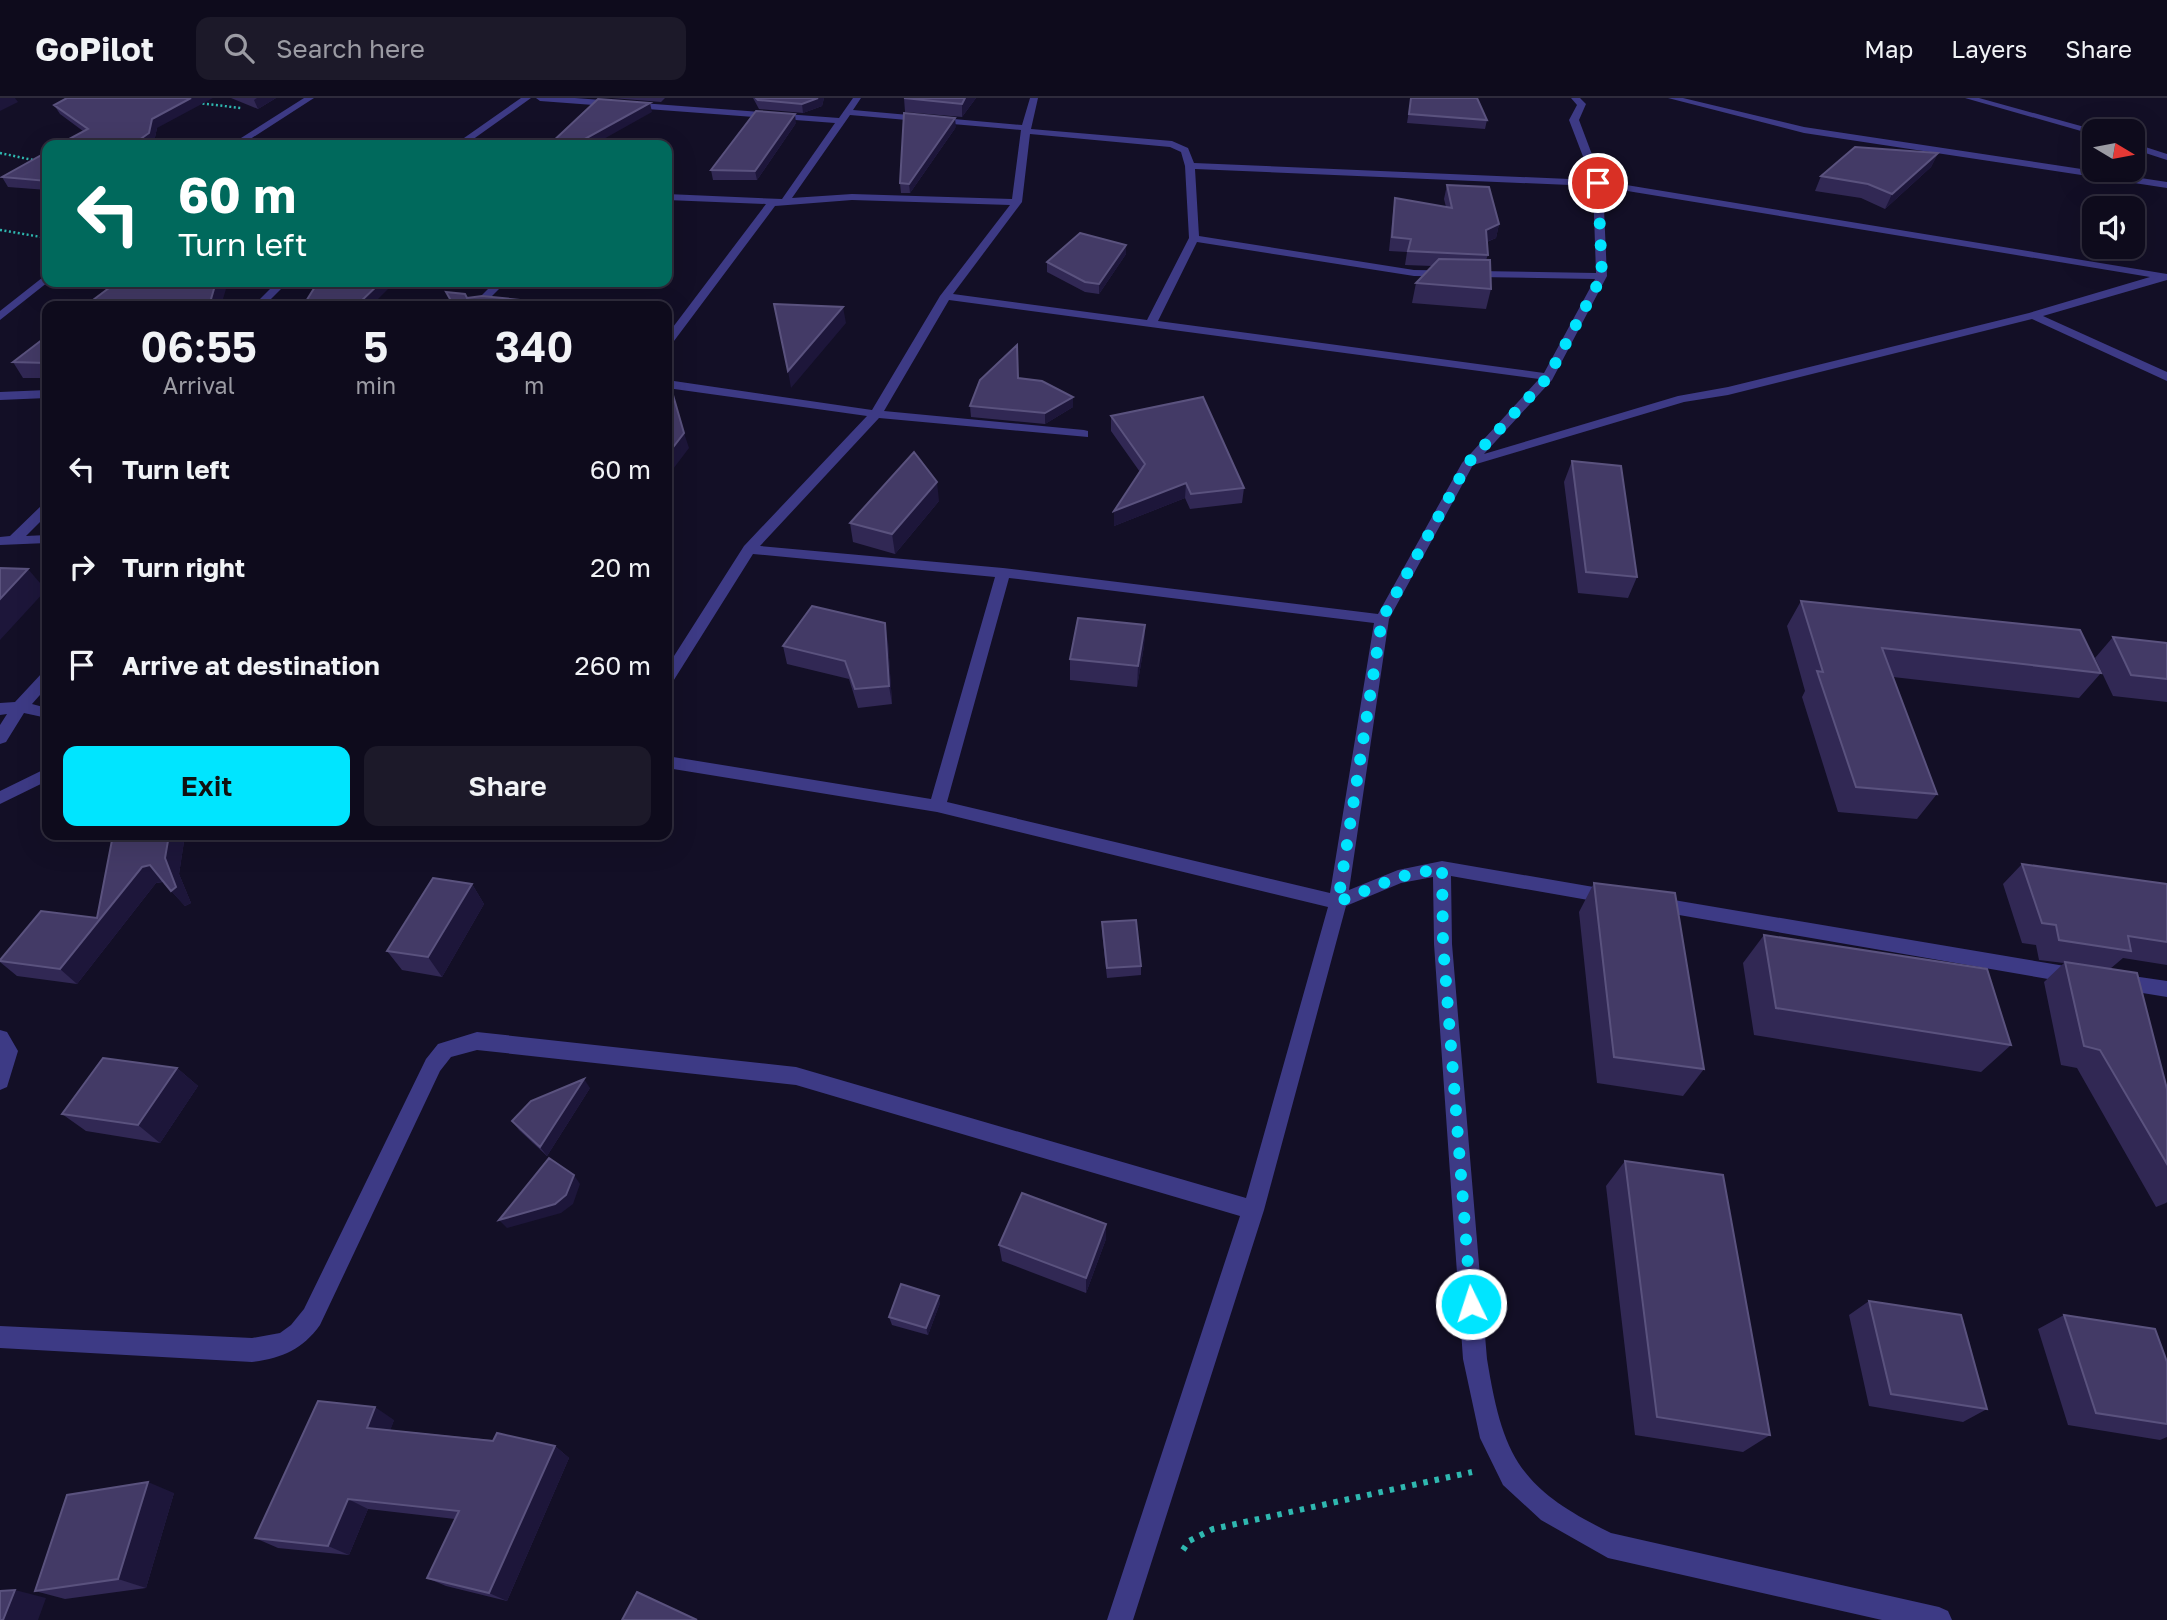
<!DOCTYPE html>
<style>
body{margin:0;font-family:"Golos Text",sans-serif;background:#1c1929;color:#f1f3f6;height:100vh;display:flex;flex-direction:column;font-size:26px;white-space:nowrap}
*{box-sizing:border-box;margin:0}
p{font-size:23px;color:#9b9ba3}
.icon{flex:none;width:38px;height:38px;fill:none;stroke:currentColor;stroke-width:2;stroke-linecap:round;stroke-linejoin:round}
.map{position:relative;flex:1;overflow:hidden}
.panel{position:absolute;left:42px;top:203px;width:630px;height:539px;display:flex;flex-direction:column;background:#0e0b1c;border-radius:14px;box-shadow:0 7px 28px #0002,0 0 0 2px #2e2b3b}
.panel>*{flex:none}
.banner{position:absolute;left:42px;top:42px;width:630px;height:147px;border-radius:14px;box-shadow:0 7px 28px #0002,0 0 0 2px #2e2b3b;background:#00695c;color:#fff;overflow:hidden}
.needle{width:46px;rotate:100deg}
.controls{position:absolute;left:2082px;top:21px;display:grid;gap:14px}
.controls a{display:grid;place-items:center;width:63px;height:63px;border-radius:14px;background:#0e0b1c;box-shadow:0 7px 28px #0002,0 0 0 2px #2e2b3b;font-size:35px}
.pin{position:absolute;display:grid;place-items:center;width:60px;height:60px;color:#fff;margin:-30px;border:4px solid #fff;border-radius:50%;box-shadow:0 2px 7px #0007}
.me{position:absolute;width:77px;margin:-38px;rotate:356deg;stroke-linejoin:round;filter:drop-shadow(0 0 5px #0008)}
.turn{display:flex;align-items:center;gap:24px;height:147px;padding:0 21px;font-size:32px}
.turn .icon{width:91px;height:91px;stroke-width:2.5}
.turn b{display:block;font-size:49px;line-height:60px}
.eta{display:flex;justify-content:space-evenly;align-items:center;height:119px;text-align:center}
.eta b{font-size:42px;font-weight:600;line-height:49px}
.button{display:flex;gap:14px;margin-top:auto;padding:14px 21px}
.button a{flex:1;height:80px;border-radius:14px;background:#00e5ff;color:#111;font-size:28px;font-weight:600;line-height:80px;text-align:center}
.button a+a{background:#1c1929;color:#f1f3f6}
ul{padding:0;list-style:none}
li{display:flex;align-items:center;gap:21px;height:98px;padding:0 21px}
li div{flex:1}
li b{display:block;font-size:26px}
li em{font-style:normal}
header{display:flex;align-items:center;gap:42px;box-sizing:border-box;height:98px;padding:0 35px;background:#0e0b1c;border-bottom:2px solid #2e2b3b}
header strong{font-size:33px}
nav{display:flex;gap:38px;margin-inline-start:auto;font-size:24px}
.search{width:490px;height:63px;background:#1c1929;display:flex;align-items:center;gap:18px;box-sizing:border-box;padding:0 24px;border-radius:14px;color:#9b9ba3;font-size:26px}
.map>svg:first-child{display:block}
</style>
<header>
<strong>GoPilot</strong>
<div class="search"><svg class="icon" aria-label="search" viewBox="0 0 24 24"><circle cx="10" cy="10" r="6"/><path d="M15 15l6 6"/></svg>Search here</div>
<nav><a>Map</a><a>Layers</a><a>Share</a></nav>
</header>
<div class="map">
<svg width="2167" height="1522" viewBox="0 0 2167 1522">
<rect width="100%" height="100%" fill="#130f26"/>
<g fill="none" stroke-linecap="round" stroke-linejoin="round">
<path stroke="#2fb8b0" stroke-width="2.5" stroke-dasharray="2 2.5" stroke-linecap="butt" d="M198 5 241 10
M0 55 47 65
M0 132 47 140"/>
<path stroke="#2fb8b0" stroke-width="6" stroke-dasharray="4.5 7" stroke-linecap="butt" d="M1183 1452 1189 1443 1213 1431 1472 1374"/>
<path fill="#3d3a85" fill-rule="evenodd" d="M304 0H314L241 47H230Z
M521 0H531L465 47H454Z
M536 0H575L839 20 853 0H861L853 12 1022 27 1030 0H1038L1031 31 1172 43 1188 50 1194 65 1592 82 1569 22 1577 7 1571 0H1580L1586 6 1579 22 1602 83 2167 176V182L2043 218 2167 274V283L2032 221 1728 297 1684 304 1473 367 1389 521 1349 792 1398 772 1442 763 1611 792 1617 794 1620 799 1617 804 1611 806 1451 778 1452 846 1487 1261C1503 1359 1519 1390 1611 1435L1939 1509 1948 1513 1952 1522H1882L1608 1460 1541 1422 1503 1387 1480 1340 1463 1261 1434 846 1433 779 1401 785 1346 808 1264 1112 1133 1522H1107L1240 1118 796 987 477 952 451 959 440 973 320 1227C302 1252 282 1260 252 1264L0 1250V1228L252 1240 280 1235 291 1227 304 1211 426 961 438 946 477 934 796 969 1246 1100 1328 809 937 714 667 670V658L931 701 995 479 753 456 672 585 667 586V569L744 448 867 318 667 290V282L872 312 940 198 1010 107 852 102 775 108 671 247 667 248V237L766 106 667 102V96L782 101 835 25 540 3ZM850 17 1021 32 1012 101 852 96 792 100ZM1030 36 1170 49 1181 54 1185 68 1189 140 1147 222 953 196 1022 104ZM1195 71 1593 88 1596 175 1414 172 1199 138ZM1603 89 2150 179 2029 215 1728 289 1678 298 1484 356 1552 282 1607 178ZM1197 144 1414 178 1595 181 1544 275 1158 223ZM949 202 1539 281 1462 365 1378 516 1003 470 760 448 879 320 1088 339V333L1084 332 884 313ZM1009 480 1374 525 1330 795 947 704Z
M1668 0H1683L1804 29 2167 84V90L1804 35Z
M1965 0H1979L2099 33H2095V37Z
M2133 45 2167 56V62L2133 51Z
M47 176 48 184 0 222V213Z
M277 184H288L264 208H253Z
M495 184H506L482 208H471Z
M47 292V300L0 302V294Z
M47 406V417L26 438 47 437V445L0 447V439L10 438 42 407Z
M47 574V589L32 606 47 610V620L24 615 6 644 0 646V627L7 616 0 617V605L15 604 42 575Z
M47 670V683L0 706V693Z
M1656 799 2077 870 2084 872 2086 878 2084 884 2077 886 1656 813 1650 811 1647 806 1650 801Z
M2119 876 2167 883V899L2112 890 2110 884 2112 878Z
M0 932 7 934 18 953 7 989 0 992Z"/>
</g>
<path fill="#312854" d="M231 0H276L258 11Z
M612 0H665L661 4Z
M753 0H824L822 8 803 15 759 11Z
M904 0H976L962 19 905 14Z
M1411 0H1477L1487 22 1485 31 1407 25Z
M54 7 157 30 154 44 83 33 60 16Z
M796 25 757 82H713L711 72Z
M956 29 910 95H901L900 85Z
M47 54V92L8 89 2 79Z
M1938 55 1931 69 1885 111 1861 100 1815 93 1821 78Z
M1447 87 1499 126 1496 140 1487 144 1488 157 1486 162 1491 191 1486 211 1412 205 1416 185 1432 168 1405 167 1407 154 1389 153 1393 114 1395 100 1446 109 1444 101Z
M1126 156 1099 196 1085 194 1047 174V164Z
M47 238V280H23L13 264Z
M1018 280 1073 309 1045 326 971 319 970 308Z
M1111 318 1244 390 1242 405 1190 411 1185 400 1114 428V413L1140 374 1111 333Z
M1572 363 1637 479 1628 500 1578 495 1564 384Z
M939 403 895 456 853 444 850 425Z
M1801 503 2101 575 2079 600 1893 579 1937 696 1917 721 1838 714 1802 599 1805 593 1787 528Z
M1145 527 1144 548 1137 589 1070 582V561Z
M2113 539 2167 545V604L2113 598 2095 560Z
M888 544 892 606 858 610 849 581 787 566 783 548Z
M113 737H185L179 776 191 805 185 808 163 784 156 785 77 886 17 878 0 864V862L97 820Z
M2022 766 2167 786V867L2123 860 2110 871 2167 991V1104L2166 1105 2156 1109 2077 970 2061 967 2044 884 2064 865 2039 862 2036 847 2022 845 2003 786Z
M1594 785 1704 971 1683 998 1597 985 1579 814Z
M472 786 484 806 442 879 402 872 387 853Z
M1102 824 1141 868V877L1107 880 1102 834Z
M1764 837 2011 947 1981 974 1754 937 1743 865Z
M177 970 198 988 160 1045 86 1033 62 1016Z
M590 990 547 1058 519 1032 512 1023Z
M1625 1063 1770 1337 1743 1354 1635 1337 1606 1088Z
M1106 1141 1086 1195 1002 1163 999 1147Z
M1869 1203 1987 1311 1963 1324 1869 1308 1849 1217Z
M940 1205 928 1237 892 1227 889 1219Z
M2064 1217 2167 1264V1339L2160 1342 2068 1327 2038 1231Z
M394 1322 390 1332 555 1348 569 1360 507 1503 446 1488 427 1480 455 1421 368 1411 349 1457 278 1450 255 1440Z
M174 1395 146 1490 65 1501 35 1493Z"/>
<path fill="#1d163a" d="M0 0H15L18 4 0 13Z
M191 0H213L157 30 154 44 150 47H132L152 21Z
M257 0H276L258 11 254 2Z
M818 0H824L822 8 803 15 802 6Z
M965 0H976L962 19V6Z
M650 5 652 14 593 47H574Z
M795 16 796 25 757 82 755 73Z
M955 20 956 29 910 95 909 86Z
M1938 55 1931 69 1885 111 1892 96Z
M1499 126 1496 140 1483 145 1486 132Z
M1126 147V156L1099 196V186Z
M216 184H228L221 208H209Z
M381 184H395L371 208H356Z
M541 204 543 208H532Z
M843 209 846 225 791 290 788 273Z
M1073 299V309L1045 326V315Z
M684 335 689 350 667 379V357Z
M937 384 939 403 895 456 892 436Z
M1186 385 1185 400 1114 428V413Z
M28 471 46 492 0 542V501Z
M885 525 888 544 892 606 889 588Z
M1145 527 1144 548 1137 589 1138 568Z
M169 737H185L179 776 191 805 185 808 171 793 165 760Z
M150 767 164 783 156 785 77 886 60 871 142 769Z
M472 786 484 806 442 879 428 859Z
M177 970 198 988 160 1045 138 1027Z
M584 981 590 990 547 1058 540 1049Z
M574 1077 580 1086 573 1106 561 1115 507 1130 499 1122Z
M1106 1126V1141L1086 1195V1180Z
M939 1198 940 1205 928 1237 926 1230Z
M375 1309 394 1322 387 1342 367 1330Z
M555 1348 569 1360 507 1503 489 1495Z
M148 1384 174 1395 146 1490 118 1481Z
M348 1401 368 1411 349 1457 328 1448Z
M15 1492 46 1500 38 1522H3Z"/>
<path fill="#433a66" stroke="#5a527e" stroke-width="2" d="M67 0H191L152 21 149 35 132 47H58L88 31 54 7Z
M756 0H818L802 6 758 2Z
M904 0H965L962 6Z
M1411 0H1477L1487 22 1409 16Z
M598 1 650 5 574 47H551L550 46Z
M756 13 795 16 755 73 711 72Z
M904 15 955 20 909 86 900 85Z
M1855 49 1938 55 1892 96 1868 86 1821 78Z
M47 54V83L2 79Z
M1447 87 1489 89 1499 126 1486 132 1488 157 1408 153 1411 141 1392 139 1395 100 1452 110Z
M1080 135 1126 147 1099 186 1085 184 1047 164Z
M1439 161 1490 162 1491 191 1416 185Z
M117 184H216L209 208H85Z
M318 184H381L356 208H303Z
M446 194 465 196 467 200 482 198 541 204 532 208H454Z
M774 206 843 209 788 273Z
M47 238V265L13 264Z
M1017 247 1018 280 1042 283 1073 299 1045 315 970 308 980 282Z
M673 297 684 335 667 357V298Z
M1203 299 1244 390 1191 396 1186 385 1114 413 1145 366 1111 318Z
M914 354 937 384 892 436 850 425Z
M1572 363 1621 368 1637 479 1586 474Z
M0 470 28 471 0 501Z
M1801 503 2080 532 2101 575 1882 550 1937 696 1856 689 1817 573 1823 574Z
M812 508 885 525 889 588 855 591 845 563 783 548Z
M1078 520 1145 527 1138 568 1070 561Z
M2113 539 2167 545V581L2131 577Z
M113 737H169L165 760 176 789 171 793 150 767 142 769 60 871 0 863V862L41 813 97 820Z
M2022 766 2167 786V844L2128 838 2131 853 2059 842 2056 827 2042 825Z
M433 780 472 786 428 859 387 853Z
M1594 785 1675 795 1704 971 1614 959Z
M1136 822 1141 868 1107 870 1102 824Z
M1764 837 1987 871 2011 947 1776 910Z
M2065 864 2137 875 2167 991V1066L2100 952 2084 948Z
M103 960 177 970 138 1027 62 1016Z
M584 981 540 1049 512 1023 531 1003Z
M549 1060 574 1077 566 1097 555 1106 499 1122Z
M1625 1063 1723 1077 1770 1337 1657 1319Z
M1022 1095 1106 1126 1086 1180 999 1147Z
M901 1186 939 1198 926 1230 889 1219Z
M1869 1203 1961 1217 1987 1311 1891 1296Z
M2064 1217 2155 1231 2167 1264V1326L2096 1315Z
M318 1303 375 1309 367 1330 493 1343 497 1335 555 1348 489 1495 427 1480 459 1413 348 1401 328 1448 255 1440Z
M148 1384 118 1481 35 1493 67 1397Z
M15 1492 3 1522H0V1493Z
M637 1494 697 1522H622Z"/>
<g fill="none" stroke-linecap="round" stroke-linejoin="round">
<path stroke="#00e5ff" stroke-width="12" stroke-dasharray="0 21.6" d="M1471 1206 1443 846 1442 770 1398 779 1338 804 1382 521 1468 365 1548 279 1602 178 1598 85"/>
</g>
</svg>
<div class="controls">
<a><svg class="needle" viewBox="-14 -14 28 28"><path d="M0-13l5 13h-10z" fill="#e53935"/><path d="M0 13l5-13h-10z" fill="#9b9ba3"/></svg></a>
<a><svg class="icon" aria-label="sound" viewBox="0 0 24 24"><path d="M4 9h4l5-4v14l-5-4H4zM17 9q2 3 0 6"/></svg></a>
</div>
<div class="pin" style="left:1598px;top:85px;background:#d93025"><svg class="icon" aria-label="arrive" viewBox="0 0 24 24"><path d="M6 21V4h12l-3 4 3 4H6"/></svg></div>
<svg class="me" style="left:1471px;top:1206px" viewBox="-20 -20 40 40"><circle r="17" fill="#00e5ff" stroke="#fff" stroke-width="3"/><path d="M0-11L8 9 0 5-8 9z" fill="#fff"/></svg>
<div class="banner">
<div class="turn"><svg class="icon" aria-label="left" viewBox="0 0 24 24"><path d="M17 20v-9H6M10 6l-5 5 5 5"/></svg><div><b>60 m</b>Turn left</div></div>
</div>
<section class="panel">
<div class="eta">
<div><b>06:55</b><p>Arrival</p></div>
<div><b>5</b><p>min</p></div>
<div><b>340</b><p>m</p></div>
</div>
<ul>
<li><svg class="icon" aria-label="left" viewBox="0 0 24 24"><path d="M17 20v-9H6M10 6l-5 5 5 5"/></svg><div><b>Turn left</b></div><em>60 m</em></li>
<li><svg class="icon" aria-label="right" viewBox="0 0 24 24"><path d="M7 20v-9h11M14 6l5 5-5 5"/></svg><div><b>Turn right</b></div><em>20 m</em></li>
<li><svg class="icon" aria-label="arrive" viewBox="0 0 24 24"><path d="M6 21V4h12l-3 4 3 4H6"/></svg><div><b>Arrive at destination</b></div><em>260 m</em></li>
</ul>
<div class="button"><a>Exit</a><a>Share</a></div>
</section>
</div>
